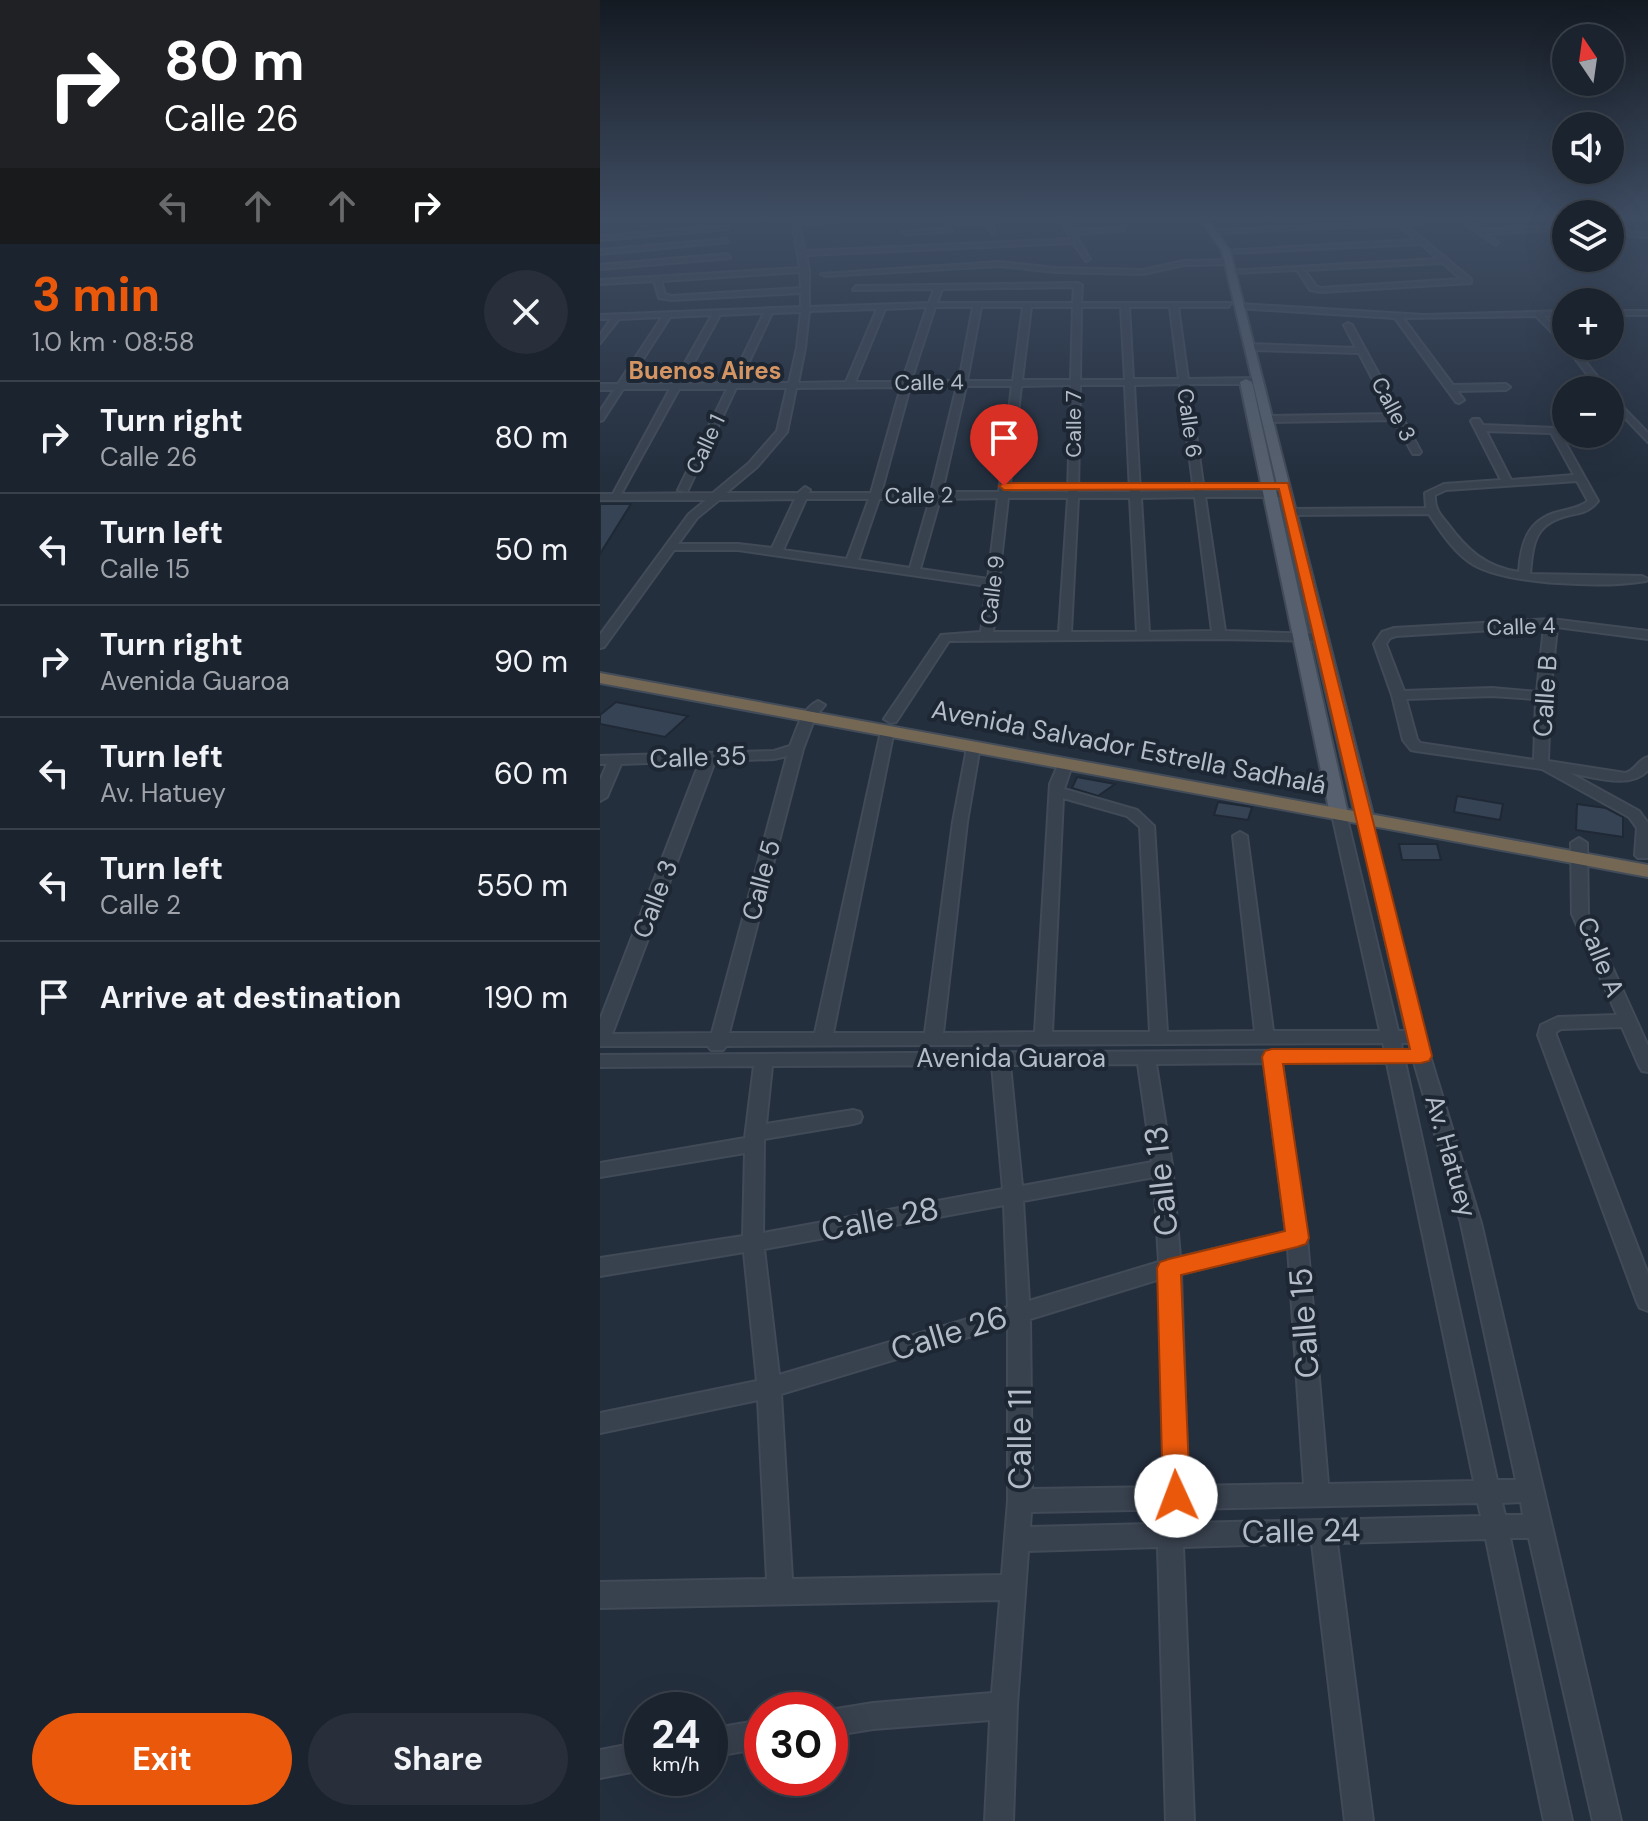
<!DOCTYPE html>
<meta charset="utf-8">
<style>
body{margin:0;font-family:"DM Sans",sans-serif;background:#282f3a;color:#f1f3f6;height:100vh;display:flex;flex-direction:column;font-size:30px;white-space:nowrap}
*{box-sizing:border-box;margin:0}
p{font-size:26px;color:#a0a4aa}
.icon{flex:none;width:44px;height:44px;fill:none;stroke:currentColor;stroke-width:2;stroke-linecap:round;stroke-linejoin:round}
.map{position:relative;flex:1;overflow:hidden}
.details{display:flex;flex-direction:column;background:#1b232e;width:600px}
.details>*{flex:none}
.top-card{background:#202124;color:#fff;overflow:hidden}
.needle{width:52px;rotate:347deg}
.controls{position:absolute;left:952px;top:24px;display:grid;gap:16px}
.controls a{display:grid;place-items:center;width:72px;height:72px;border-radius:50%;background:#1b232e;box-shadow:0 8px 32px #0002,0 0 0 2px #39404a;font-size:40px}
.speed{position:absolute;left:24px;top:1692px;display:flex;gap:16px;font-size:40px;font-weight:700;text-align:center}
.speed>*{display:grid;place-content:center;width:104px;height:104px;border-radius:50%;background:#1b232e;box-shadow:0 8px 32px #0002,0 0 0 2px #39404a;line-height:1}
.speed small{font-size:20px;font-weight:400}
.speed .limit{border:12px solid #d22;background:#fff;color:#111}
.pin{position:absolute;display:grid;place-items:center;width:68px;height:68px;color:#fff;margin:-82px -34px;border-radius:50% 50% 50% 0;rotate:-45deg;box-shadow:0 0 8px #0007}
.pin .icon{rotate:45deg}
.me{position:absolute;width:88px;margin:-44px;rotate:358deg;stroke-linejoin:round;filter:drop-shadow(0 0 6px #0008)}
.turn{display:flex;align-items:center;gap:28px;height:168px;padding:0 32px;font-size:36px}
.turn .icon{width:104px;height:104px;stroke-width:2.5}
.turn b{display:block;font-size:56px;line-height:68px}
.lanes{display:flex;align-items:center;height:76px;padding:0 32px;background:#0003;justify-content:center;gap:40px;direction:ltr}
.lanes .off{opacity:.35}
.round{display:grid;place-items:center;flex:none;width:84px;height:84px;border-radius:42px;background:#282f3a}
.headline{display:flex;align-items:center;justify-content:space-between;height:136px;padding:0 32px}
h1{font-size:48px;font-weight:700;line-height:60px;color:#ea580c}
.cta{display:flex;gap:16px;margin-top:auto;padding:16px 32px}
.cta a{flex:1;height:92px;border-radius:48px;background:#ea580c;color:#fff;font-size:32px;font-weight:700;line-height:92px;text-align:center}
.cta a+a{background:#282f3a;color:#f1f3f6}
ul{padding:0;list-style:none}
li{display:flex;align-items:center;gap:24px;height:112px;padding:0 32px;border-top:2px solid #39404a}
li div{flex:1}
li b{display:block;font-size:30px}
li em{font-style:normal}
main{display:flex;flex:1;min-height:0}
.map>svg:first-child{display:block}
</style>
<main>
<section class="details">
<div class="top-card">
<div class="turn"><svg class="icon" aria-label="right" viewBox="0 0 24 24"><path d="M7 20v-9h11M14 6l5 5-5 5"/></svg><div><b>80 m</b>Calle 26</div></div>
<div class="lanes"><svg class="icon off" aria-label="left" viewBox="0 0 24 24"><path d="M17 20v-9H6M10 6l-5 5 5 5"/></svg><svg class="icon off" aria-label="ahead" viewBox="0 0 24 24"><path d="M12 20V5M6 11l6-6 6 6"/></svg><svg class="icon off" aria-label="ahead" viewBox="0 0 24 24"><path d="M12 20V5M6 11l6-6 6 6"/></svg><svg class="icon" aria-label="right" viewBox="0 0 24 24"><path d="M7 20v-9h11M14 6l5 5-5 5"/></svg></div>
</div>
<div class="headline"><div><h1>3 min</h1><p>1.0 km · 08:58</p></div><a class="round"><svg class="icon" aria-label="close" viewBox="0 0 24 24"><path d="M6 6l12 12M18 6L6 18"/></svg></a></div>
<ul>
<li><svg class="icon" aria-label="right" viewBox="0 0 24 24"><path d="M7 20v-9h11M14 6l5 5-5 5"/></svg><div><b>Turn right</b><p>Calle 26</p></div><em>80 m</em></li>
<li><svg class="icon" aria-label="left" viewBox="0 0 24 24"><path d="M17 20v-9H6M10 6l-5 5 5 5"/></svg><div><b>Turn left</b><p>Calle 15</p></div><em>50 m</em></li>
<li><svg class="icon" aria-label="right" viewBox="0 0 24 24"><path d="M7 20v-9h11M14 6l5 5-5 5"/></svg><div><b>Turn right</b><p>Avenida Guaroa</p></div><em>90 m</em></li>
<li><svg class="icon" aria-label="left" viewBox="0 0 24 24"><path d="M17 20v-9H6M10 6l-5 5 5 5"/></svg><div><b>Turn left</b><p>Av. Hatuey</p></div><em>60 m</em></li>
<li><svg class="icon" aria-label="left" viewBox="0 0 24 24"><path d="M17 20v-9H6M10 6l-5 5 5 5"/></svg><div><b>Turn left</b><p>Calle 2</p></div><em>550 m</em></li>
<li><svg class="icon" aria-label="arrive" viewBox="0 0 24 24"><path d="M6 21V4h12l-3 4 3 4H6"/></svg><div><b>Arrive at destination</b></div><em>190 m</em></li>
</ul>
<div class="cta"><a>Exit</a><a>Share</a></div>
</section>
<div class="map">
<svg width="1048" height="1821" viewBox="0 0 1048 1821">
<rect width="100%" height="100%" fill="#242f3e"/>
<path fill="#364354" stroke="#1f2835" stroke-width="2" d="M0 504H31L0 554Z
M16 702 88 716 65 737 0 724V715Z
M477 777 515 784 498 796 472 788Z
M857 796 903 804 900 820 854 812Z
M618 802 652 807 648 820 614 815Z
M977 804 1006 808 1023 817V837L976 830Z
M799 844H837L841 860H802Z"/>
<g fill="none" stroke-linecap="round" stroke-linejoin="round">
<g stroke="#414a57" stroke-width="4">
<path id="minor" d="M192 220H253L199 225 205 251 471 239 460 220H467L472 230 522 228 525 230 475 234 490 259 486 261 473 243 206 255 209 270V307L329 303 334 289 253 290 256 286 478 283 482 285 481 303H631L628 307H578L588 379 658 378 662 381 658 384H589L604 491H682L687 494 682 497H605L625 631 719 634 725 638 723 641 619 639 349 641 296 722 291 723 284 719 341 635 381 632 387 586 138 550H74L4 647 0 648V635L89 514 106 500H0V494H13L70 389H23L3 420 0 421V411L14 390H0V384H18L62 317 19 319 0 343V335L11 319H0V315L201 307V293L71 300 59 298 54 281 0 284V280L200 268ZM200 272 201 288 71 296 65 294 61 281ZM474 287 473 303H337L342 289ZM327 307 302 382H255L285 309ZM335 307H373L359 381H311ZM381 307H423L413 381H367ZM431 307H473L471 380H422ZM481 307H521L525 380H480ZM529 307H570L579 379H533ZM277 309 246 382 198 383 205 348 209 311ZM201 312 197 348 189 383H139L172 313ZM164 313 130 383 82 384 120 315ZM112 315 73 384H27L70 317ZM580 384 594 491 540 492 534 385ZM471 385 468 492H409L421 386ZM480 385H525L530 492H478ZM357 386 331 492 281 493 310 387ZM366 386H412L399 492H342ZM301 387 271 493H209L210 490 205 487 198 493H126L157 467 187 432 196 388ZM136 388H187L177 431 149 463 113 493 21 494 79 389H127L78 490 87 492ZM595 497 612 631 549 632 541 498ZM398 498 388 579 320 569 340 499ZM408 498H468L459 632H393ZM478 498H530L537 632H471ZM195 499 172 548 138 544H78L97 518 119 500ZM206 499H269L247 559 183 550ZM279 499H330L310 568 258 560Z
M390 220 395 232 392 234 385 223 348 225 345 223Z
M822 220 823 223 806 225 871 279V283L721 292 710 290 697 270 631 273 627 271 838 259 821 244 626 253 622 251 816 240 798 225 614 233 611 231ZM843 263 861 279 721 288 716 286 704 270Z
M859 220H867L881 230 966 225V229L887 234 898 242 896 245Z
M1010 220 1033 233H1048V237L1030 236 1010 224Z
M126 226 128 229 0 240V236Z
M350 228 352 231 305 234 302 232Z
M126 239 128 242 0 254V250Z
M127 254 130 258 0 269V265Z
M629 260 632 264 584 265 543 274 455 272 399 266 225 276 221 274 399 262 455 268 543 270 584 261Z
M640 304 824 315 966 311V315L944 316 966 338V346H973L1008 390H999L965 345 936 316 803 318 853 385 906 384 910 387 906 390 857 391 864 400 859 403 856 402 795 318 637 308Z
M1010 311H1048V315H1010Z
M748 323 752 325 821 452 819 454H813L794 420 669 422 664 419 669 416 791 414 759 353 650 350 646 347 650 344 756 348 744 325Z
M1010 394 1048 433V442L1010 402Z
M873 419H879L883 425 957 428 998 501C990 511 982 513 970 515 935 523 933 541 930 574L1042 576 1048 579 1046 581C1005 588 910 585 874 565 855 554 841 532 829 514L691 515 686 512 691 509 826 508 825 493 844 484 901 480 871 421ZM886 431 951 433 974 475 911 480ZM977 481 988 501C979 508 969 509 958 512 927 520 921 544 919 572 885 567 866 549 847 523 839 514 834 507 835 495L846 490Z
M951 619 1048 631V639L957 627 950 696 948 761 1025 773C1036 771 1038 759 1048 757V770C1031 790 994 777 970 773L1039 811 1048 823V858H1038L1035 855 1037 828 1029 817 942 769 816 751 811 750 803 740 792 695 774 644 782 632 794 628ZM944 627 937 692 892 688 804 691 786 644 790 638 796 636ZM892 696 936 699 934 760 820 743 817 739 806 699Z
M218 701 225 705 215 717 203 749 129 1033H215L282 727H292L294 730 233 1033H325L353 822 368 743H378L380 746 367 822 343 1033 435 1032 450 784 458 765 465 761 472 765 464 789 537 810 554 826 567 1032 655 1031 633 836 640 832 647 836 673 1031H780L732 814 739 810 746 814 798 1031H806L758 819 760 816H770L830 1056 881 1223 1021 1821H993L929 1538H910L972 1821H944L886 1539 737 1543 773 1821H745L712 1543 583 1547 594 1821H566L558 1547 428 1551 417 1705 413 1821H385L390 1720 273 1729 230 1736V1710L273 1703 392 1693 400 1600 0 1608V1582L167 1579 158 1400 0 1433V1413L157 1381 144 1252 0 1276V1258L143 1236 145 1153 0 1177V1163L145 1138 154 1066 0 1067V1055L785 1050 783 1043 126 1046 123 1050H111L108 1046H0V1020L100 761 21 764 7 797 0 801V781L7 764H0V756L174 751 190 746C197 730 201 709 218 701ZM187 756 112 1033 12 1034 115 761 174 759ZM463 798 527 816 540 827 550 1032H452ZM801 1043H809L811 1050H802ZM805 1062H814L861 1223 916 1480H897ZM664 1063 686 1232 580 1257 572 1165 556 1064ZM682 1063H787L874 1481 728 1484 707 1238ZM538 1064 552 1162 422 1186 410 1065ZM392 1065 403 1189 163 1233 164 1139 253 1124 260 1122 262 1117 260 1112 253 1110 166 1124 172 1066ZM554 1177 559 1262 429 1301 423 1201ZM404 1205 408 1307 179 1375 164 1249ZM688 1248 704 1484 588 1486 581 1274ZM560 1279 564 1487 432 1489 430 1319ZM408 1325V1501L402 1575 192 1579 181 1394ZM921 1502 923 1515H905L902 1503ZM878 1503 881 1516 430 1527 431 1512Z
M979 838 987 843 988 914 1048 1046V1072L1042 1071 1039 1066 1022 1027 961 1029 956 1032V1035L1048 1274V1311L1040 1308 1037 1302 938 1035 941 1025 958 1017 1017 1015 972 914 971 843Z
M162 1720V1748L110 1757V1729Z
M42 1742V1770L0 1778V1750Z"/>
</g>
<g stroke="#414a57" stroke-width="4">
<path id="major" d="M601 220H609L630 251 774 819 772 823 765 825 756 819 622 251Z
M646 379 652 382 748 814 739 820 730 814 640 382Z"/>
</g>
<g stroke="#434c59" stroke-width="4">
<path id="highway" d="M0 673 1048 865V877L0 683Z"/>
</g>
<use href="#minor" fill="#38414e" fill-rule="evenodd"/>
<use href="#major" fill="#56606e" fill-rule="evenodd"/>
<use href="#highway" fill="#746855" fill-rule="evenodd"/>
</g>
<linearGradient id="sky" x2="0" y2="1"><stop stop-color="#141a22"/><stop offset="0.46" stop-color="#3f4d63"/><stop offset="1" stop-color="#3f4d63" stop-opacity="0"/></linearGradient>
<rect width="1048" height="475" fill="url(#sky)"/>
<path fill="#ea580c" stroke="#983908" stroke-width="2" d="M688 483 832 1056 829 1061 821 1063 683 1064 709 1238 706 1244 697 1247 581 1275 590 1496 586 1505 576 1509 567 1505 563 1496 557 1268 560 1262 569 1259 685 1231 662 1057 665 1051 672 1049H810L679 489 404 490 399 486 404 483Z"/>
<g text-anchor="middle" stroke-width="8" stroke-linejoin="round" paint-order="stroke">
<g font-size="22" fill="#b4bcc9" stroke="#1d2633">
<text transform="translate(329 382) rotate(-1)" y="8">Calle 4</text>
<text transform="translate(794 409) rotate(62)" y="8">Calle 3</text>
<text transform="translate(590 423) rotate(82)" y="8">Calle 6</text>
<text transform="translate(473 424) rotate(-90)" y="8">Calle 7</text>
<text transform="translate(105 444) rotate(-65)" y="8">Calle 1</text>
<text transform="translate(319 495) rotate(-1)" y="8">Calle 2</text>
<text transform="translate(392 590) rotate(-83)" y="8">Calle 9</text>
<text transform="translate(921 626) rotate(-2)" y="8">Calle 4</text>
</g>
<g font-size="24" font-weight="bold" fill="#d59563" stroke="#1d2633">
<text x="105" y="379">Buenos Aires</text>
</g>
<g font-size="26" fill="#b4bcc9" stroke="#1d2633">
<text transform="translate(945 696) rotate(-86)" y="9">Calle B</text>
<text transform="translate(529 747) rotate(11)" y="9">Avenida Salvador Estrella Sadhalá</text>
<text transform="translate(98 757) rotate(-2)" y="9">Calle 35</text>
<text transform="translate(161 880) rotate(-75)" y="9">Calle 5</text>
<text transform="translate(55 899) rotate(-69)" y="9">Calle 3</text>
<text transform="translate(1001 957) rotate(68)" y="9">Calle A</text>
<text x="411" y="1067">Avenida Guaroa</text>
<text transform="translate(851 1156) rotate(74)" y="9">Av. Hatuey</text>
</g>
<g font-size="32" fill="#b4bcc9" stroke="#1d2633">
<text transform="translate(561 1181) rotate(-96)" y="11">Calle 13</text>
<text transform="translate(280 1219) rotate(-11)" y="11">Calle 28</text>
<text transform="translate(704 1323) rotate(-94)" y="11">Calle 15</text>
<text transform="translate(349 1333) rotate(-17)" y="11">Calle 26</text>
<text transform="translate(420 1439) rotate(-90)" y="11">Calle 11</text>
<text transform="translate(701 1531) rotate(-1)" y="11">Calle 24</text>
</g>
</g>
</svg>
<div class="controls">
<a><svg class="needle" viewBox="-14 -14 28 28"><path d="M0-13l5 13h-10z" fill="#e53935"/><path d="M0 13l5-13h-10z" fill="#a0a4aa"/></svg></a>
<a><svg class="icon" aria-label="sound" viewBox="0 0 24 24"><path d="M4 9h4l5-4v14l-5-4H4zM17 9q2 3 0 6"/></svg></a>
<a><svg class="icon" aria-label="layers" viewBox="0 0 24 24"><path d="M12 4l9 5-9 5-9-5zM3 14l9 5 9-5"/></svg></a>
<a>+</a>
<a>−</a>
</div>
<div class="speed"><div>24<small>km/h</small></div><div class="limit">30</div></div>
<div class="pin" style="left:404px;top:486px;background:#d93025"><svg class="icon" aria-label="arrive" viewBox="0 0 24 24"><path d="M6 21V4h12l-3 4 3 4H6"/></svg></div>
<svg class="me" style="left:576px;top:1496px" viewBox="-20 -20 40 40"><circle r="19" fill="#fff"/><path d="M0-13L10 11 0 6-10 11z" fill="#ea580c"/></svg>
</div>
</main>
